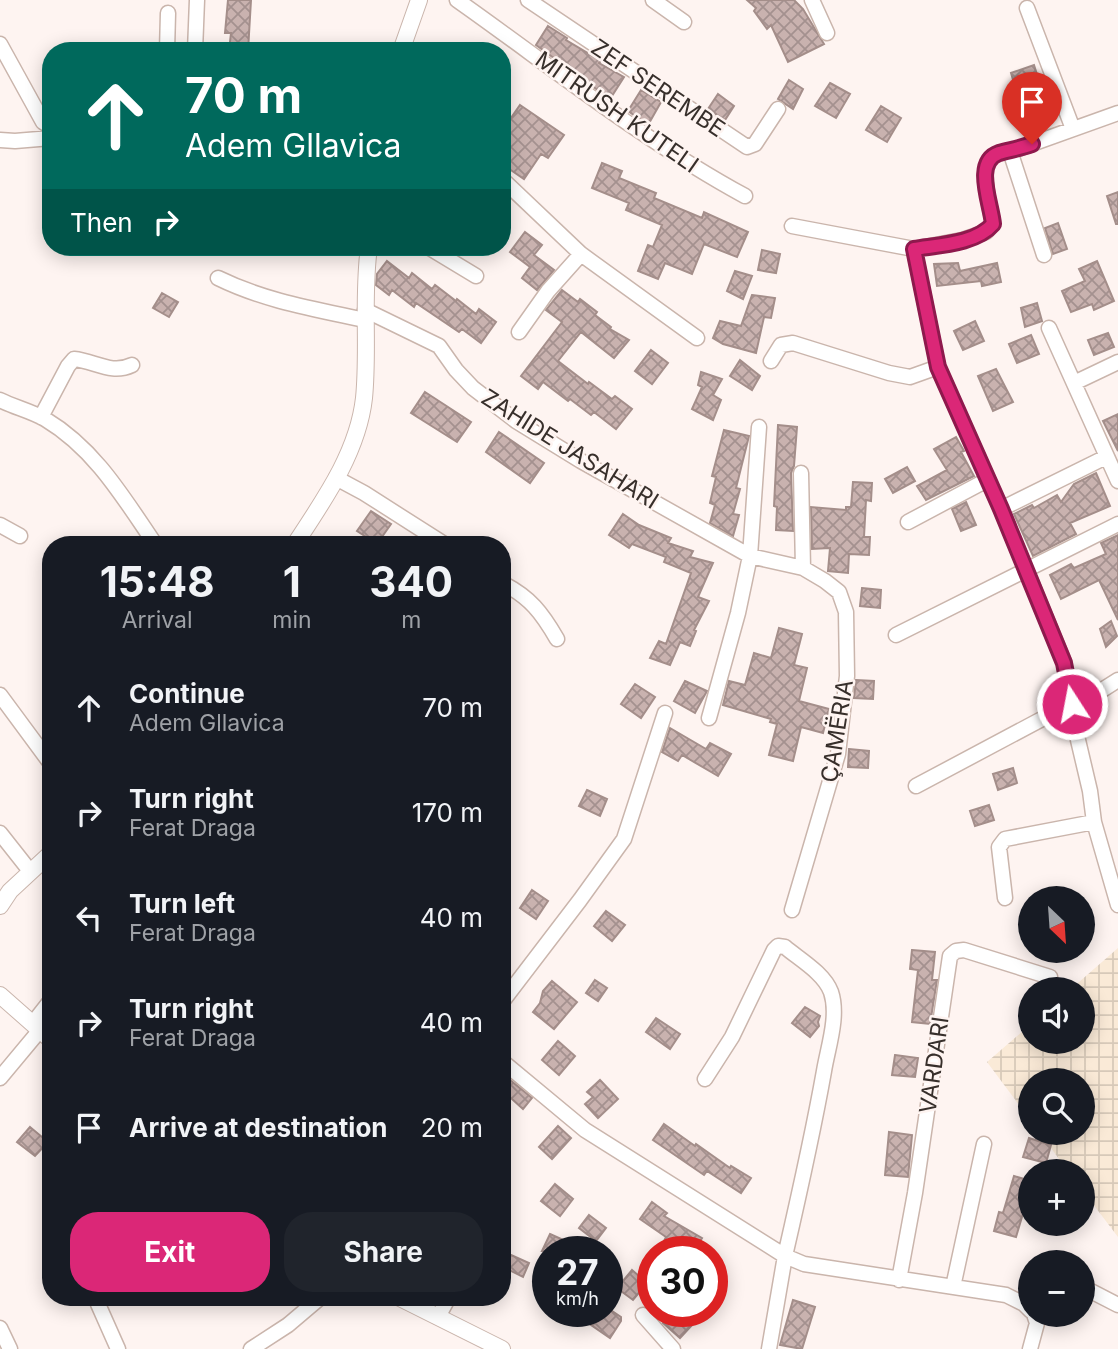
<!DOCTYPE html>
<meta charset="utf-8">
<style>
body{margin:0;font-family:Inter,sans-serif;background:#20242c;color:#f1f3f6;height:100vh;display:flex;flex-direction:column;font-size:26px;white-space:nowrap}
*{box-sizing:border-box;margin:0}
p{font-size:23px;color:#9ea1a6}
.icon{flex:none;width:38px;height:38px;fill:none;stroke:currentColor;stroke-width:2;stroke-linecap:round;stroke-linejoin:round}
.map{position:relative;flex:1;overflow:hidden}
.panel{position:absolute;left:42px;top:536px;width:469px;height:770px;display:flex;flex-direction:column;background:#171b24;border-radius:28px;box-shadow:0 4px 18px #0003}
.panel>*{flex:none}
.guide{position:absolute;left:42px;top:42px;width:469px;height:214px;border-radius:28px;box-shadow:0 4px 18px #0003;background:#00695c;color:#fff;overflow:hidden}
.needle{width:46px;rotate:155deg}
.fabs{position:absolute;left:1018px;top:886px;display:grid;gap:14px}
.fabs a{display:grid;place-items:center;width:77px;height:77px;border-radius:50%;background:#171b24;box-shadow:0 4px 18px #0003;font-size:35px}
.speed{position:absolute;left:532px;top:1236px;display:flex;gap:14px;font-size:35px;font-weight:700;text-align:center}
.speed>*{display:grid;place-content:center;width:91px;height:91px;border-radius:50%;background:#171b24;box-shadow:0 4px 18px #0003;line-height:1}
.speed small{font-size:18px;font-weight:400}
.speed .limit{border:10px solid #d22;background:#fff;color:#111}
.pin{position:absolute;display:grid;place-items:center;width:60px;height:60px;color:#fff;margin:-72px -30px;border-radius:50% 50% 50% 0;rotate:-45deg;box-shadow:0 0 7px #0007}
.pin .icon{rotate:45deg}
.me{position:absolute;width:77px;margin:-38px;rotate:349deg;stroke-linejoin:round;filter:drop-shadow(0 0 5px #0008)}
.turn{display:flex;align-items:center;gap:24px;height:147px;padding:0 28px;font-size:32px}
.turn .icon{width:91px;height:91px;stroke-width:2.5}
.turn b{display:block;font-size:49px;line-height:60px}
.then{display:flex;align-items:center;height:66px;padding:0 28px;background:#0003;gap:14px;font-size:26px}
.eta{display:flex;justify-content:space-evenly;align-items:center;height:119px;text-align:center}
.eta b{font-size:42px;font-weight:700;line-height:49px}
.primary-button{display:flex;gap:14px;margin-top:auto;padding:14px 28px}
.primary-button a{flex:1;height:80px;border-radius:28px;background:#db2777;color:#fff;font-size:28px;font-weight:700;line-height:80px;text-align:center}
.primary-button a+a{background:#20242c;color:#f1f3f6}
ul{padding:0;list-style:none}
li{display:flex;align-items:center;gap:21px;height:105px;padding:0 28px}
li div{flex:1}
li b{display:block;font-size:26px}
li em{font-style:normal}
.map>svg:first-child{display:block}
</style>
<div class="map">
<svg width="1118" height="1349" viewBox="0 0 1118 1349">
<defs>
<pattern id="industrial-grid" width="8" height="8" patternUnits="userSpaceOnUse" patternTransform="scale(1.75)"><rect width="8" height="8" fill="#faead7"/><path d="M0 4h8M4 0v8" fill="none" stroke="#d7c9b9"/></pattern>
<pattern id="building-cross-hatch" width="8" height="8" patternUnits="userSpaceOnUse" patternTransform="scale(1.75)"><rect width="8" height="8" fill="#c9b2af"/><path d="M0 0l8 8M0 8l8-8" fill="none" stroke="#a4918f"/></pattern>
</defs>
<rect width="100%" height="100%" fill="#fef4f1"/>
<path fill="url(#industrial-grid)" d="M1118 948V1237L1083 1191V1171H1068L1039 1132H1083V1080H1031V1121L987 1062 1031 1024V1041H1083V989H1071Z"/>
<path fill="url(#building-cross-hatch)" stroke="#a48e8a" stroke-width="2" d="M228 0H251L248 51H229L231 33H225Z
M747 0H794L803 9 824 44 788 62 771 25 767 29 754 11 756 8Z
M548 26 567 38 566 40 601 61 599 63 624 77 610 99 536 45Z
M1034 65 1042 90 1018 97 1011 73Z
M789 80 803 89 793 109 778 99Z
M830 83 850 94 836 118 815 106Z
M641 90 661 102 648 125 628 111Z
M718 94 734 106 725 120 708 109Z
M520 105 564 135 548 158 541 154 524 179 502 164V131Z
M881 106 901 118 887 142 866 130Z
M602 163 622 171 619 178 656 193 654 198 702 218 704 212 748 232 737 257 704 244 692 274 665 263 658 279 638 271 648 245 653 247 662 225 626 210 629 203 592 188Z
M1118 192V224H1116L1107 196Z
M1058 223 1067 249 1053 254 1045 228Z
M525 232 542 245 534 255 554 270 537 290 522 278 530 267 510 252Z
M762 250 780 254 776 273 758 270Z
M387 261 409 278 412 273 432 289 435 285 456 301 457 299 476 314 479 309 496 322 481 343 462 329 459 332 416 303 414 307 392 290 389 295 376 285 377 274Z
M1097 261 1114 301 1094 310 1092 304 1071 312 1062 291 1085 281 1079 269Z
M958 263 960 271 997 263 1001 282 982 286 981 281 937 286 934 264Z
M735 271 752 276 743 299 727 291Z
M562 290 578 302 580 299 597 312 595 315 611 327 610 329 629 340 614 358 581 332 558 361 588 384 589 382 612 399 615 396 632 409 616 429 594 412 591 415 570 399 568 401 543 382 538 389 521 376 562 322 546 310Z
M162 293 178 302 169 317 153 308Z
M752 295 775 298 771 318 764 317 756 353 723 344 713 338 720 321 741 326Z
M1037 303 1042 321 1025 327 1021 308Z
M975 321 984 341 963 350 954 331Z
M1108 333 1114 347 1094 355 1088 340Z
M1031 335 1039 354 1017 363 1009 344Z
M651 350 668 363 652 384 635 371Z
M740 360 760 376 752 390 730 376Z
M996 369 1013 402 993 411 978 376Z
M701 372 722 379 713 395 721 400 713 420 692 409 702 387 698 385Z
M425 392 471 422 457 442 411 413Z
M1118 414V451L1103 421Z
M778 425 797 427 794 466 791 473 793 531 776 530 777 507 774 506Z
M724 430 749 436 736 488 740 489 733 514 739 515 733 536 710 523 715 505 710 503 716 477 712 476Z
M499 432 544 463 530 483 486 452Z
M956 437 964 451 961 452 974 476 926 500 917 486 947 470 934 449Z
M907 467 915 481 893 493 885 479Z
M1096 473 1110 506 1070 523 1076 534 1033 556 1014 514 1032 505 1034 508 1057 495 1061 502 1074 484Z
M853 482 872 483 871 501 866 500 864 537H870L869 555 849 554 848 573 828 571 830 548 812 549 811 507 846 510V507H851Z
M966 502 976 525 961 531 952 509Z
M371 511 391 524 377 544 357 531Z
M623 514 639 525 671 538 668 543 693 551 690 557 713 563 698 597 709 601 694 630 696 631 690 646 680 642 670 665 650 658 659 641 666 644 691 573 664 562 666 557 632 544 629 548 609 535Z
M1118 535V620L1099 580 1061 599 1050 575 1071 564 1074 568 1106 554 1101 543Z
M862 588 881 590 880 608 860 606Z
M1111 621 1117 636 1106 647 1100 629Z
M779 628 802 634 794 665 807 668 799 701 829 709 823 733 801 727 793 761 769 755 777 724 770 722 771 719 723 705 729 681 745 685 754 653 771 658Z
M856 680 874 681 873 699 854 698Z
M685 681 707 691 695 713 674 701Z
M635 684 655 697 641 718 621 704Z
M670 728 706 749 710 743 731 754 718 776 682 755 678 761 662 752Z
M849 749 869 751 868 768 848 767Z
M1013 768 1017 783 998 790 993 774Z
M587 790 607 799 600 816 579 806Z
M989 805 994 820 975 826 970 811Z
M532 890 548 901 536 919 520 908Z
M606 911 625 925 612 941 594 926Z
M912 950 935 952 932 980H937L930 1024 912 1022 918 970 910 969Z
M595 980 607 988 598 1001 586 993Z
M552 981 577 1002 554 1029 533 1012 540 1003 543 991Z
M805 1007 820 1016 818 1022 819 1026 810 1037 792 1023Z
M656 1018 680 1034 670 1049 646 1032Z
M558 1041 575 1056 559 1075 542 1060Z
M895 1055 918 1058 915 1077 892 1075Z
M510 1080 532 1098 523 1109 502 1090Z
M600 1080 618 1099 598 1118 585 1104 593 1097 587 1092Z
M664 1124 695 1146 696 1144 730 1168 731 1166 751 1178 741 1193 707 1171 704 1175 653 1140Z
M558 1126 571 1138 552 1159 539 1147Z
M30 1127 48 1142 35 1156 17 1142Z
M889 1132 912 1135 908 1177 885 1175Z
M1029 1138 1051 1145 1046 1163 1023 1157Z
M1014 1176 1031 1181V1201L1027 1200 1016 1237 994 1231 999 1212 1003 1213Z
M555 1184 573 1199 560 1216 541 1201Z
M652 1202 667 1213 664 1216 702 1238 694 1251H682L664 1241 666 1237 640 1219Z
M589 1215 606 1228 596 1241 579 1228Z
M550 1234 568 1242 566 1251H542Z
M511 1255 529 1263 523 1277 505 1268Z
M632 1270 647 1283 633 1300 617 1288Z
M793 1300 815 1307 802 1349 780 1345Z
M601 1311H612L621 1317V1321L610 1338 591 1325Z
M675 1311H680L693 1324 680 1338 663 1323Z"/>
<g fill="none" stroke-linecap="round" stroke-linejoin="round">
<g stroke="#cab5ac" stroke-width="17">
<path id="minor" d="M457 0C552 67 642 140 745 196
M528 0 747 147 755 144 778 109
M653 0 684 22
M812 0 827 33
M1027 8 1073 129
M0 44 43 122 51 127
M167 51 168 13
M195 51 197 0
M0 140 15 141 51 138
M1010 151 1044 255
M502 179 581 254 697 338
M792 226 914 249 962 240 986 232 993 224C991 209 979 170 990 159 996 152 1006 152 1015 150L1118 113
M428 247 476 276
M914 249 938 367 1001 509 1064 662 1074 723 1090 791 1094 822 1118 905
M218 278C265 301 314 309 365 320
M365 310 439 346 456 370 473 388 516 421 581 461 750 556 803 568 825 581 839 592 846 612 847 676 838 754 792 910
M1049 328 1118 481
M519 332 548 291 581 254
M771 361 781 345 793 343 889 373 910 377 938 367
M1074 383 1118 362
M0 400C14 407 31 411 45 419 95 449 123 497 155 544
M41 417 68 366 74 359C95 361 111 375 132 365
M801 473 803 568
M336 478 364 493 444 544
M1001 509 1106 457
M908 522 987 480
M0 525 20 536
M502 583C530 597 542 613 557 639
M896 635 1118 524
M0 695 51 764
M709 718 738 613 750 556 759 427
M916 786 1072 703 1099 692 1118 680
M0 833 30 871
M1005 898 999 847 1005 839 1094 822
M502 1002 580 900 624 839 665 713
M33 1023 51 1000
M502 1061 585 1130 785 1256 769 1349
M0 1078 40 1030
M705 1079 732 1037 774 950 778 946 785 947C799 959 824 973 831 992 839 1016 828 1047 824 1071 813 1133 799 1195 785 1256L804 1264 1006 1295 1024 1304 1031 1311
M899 1280 915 1193 950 956 956 951 964 950 1050 977
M953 1287 984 1144
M1083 1287 1118 1305
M98 1304 118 1349
M643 1315 673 1349
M438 1317 449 1297
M0 1328 10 1349
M251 1349 288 1325 321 1297
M1030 1349 1037 1323 1034 1314"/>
</g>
<g stroke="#cab5ac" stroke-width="18">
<path id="tertiary" d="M401 51 419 0
M295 544C324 500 358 452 364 398 369 348 362 297 369 247
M0 906 10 891 51 853
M0 995 51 1040
M398 1297 502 1349"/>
</g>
<use href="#minor" stroke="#fff" stroke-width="14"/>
<use href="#tertiary" stroke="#fff" stroke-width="16"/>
</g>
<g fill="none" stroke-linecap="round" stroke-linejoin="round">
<g stroke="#8e194d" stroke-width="18">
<path id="route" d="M1032 144C1021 148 1010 150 999 153 973 162 991 203 993 224 976 244 938 245 914 249L938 367 1001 509 1064 663 1072 704"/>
</g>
<use href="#route" stroke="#db2777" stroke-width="12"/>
</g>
<g text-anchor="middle" stroke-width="5" stroke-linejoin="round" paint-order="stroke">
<g font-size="23" fill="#372f2b" stroke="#fef4f1">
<text transform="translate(658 88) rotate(34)" y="8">ZEF SEREMBE</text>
<text transform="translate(617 112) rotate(35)" y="8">MITRUSH KUTELI</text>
<text transform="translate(570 449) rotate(32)" y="8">ZAHIDE JASAHARI</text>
<text transform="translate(837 731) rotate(-81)" y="8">ÇAMËRIA</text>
<text transform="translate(934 1065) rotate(-82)" y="8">VARDARI</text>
</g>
</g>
</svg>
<div class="fabs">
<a><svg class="needle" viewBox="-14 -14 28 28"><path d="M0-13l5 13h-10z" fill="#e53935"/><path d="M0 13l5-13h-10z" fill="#9ea1a6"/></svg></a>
<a><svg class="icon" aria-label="sound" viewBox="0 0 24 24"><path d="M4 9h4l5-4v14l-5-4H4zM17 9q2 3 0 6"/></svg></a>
<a><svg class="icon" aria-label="search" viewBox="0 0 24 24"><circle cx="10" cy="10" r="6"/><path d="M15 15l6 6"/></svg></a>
<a>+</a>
<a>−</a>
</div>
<div class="speed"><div>27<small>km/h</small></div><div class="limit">30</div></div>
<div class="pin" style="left:1032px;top:144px;background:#d93025"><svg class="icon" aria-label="arrive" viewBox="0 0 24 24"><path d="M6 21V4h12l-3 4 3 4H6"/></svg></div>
<svg class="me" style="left:1072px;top:704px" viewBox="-20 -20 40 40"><circle r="17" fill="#db2777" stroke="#fff" stroke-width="3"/><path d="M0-11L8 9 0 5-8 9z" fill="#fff"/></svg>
<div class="guide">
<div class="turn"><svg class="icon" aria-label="ahead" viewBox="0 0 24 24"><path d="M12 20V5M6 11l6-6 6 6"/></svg><div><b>70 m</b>Adem Gllavica</div></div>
<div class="then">Then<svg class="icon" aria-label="right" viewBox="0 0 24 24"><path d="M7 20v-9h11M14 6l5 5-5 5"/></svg></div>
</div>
<section class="panel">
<div class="eta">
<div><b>15:48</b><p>Arrival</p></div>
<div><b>1</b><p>min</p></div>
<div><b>340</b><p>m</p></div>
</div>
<ul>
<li><svg class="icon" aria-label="ahead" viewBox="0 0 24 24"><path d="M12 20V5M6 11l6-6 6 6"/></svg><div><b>Continue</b><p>Adem Gllavica</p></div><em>70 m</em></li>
<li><svg class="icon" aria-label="right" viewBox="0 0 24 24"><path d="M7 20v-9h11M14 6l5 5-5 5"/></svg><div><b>Turn right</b><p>Ferat Draga</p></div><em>170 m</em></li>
<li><svg class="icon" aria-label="left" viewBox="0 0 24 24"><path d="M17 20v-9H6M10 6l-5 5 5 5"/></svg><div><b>Turn left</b><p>Ferat Draga</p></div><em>40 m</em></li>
<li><svg class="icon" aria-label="right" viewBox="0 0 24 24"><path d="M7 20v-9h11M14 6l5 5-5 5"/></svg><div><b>Turn right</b><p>Ferat Draga</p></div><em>40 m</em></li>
<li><svg class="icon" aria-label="arrive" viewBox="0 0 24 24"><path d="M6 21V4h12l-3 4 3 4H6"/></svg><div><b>Arrive at destination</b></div><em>20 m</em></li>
</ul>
<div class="primary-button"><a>Exit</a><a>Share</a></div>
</section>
</div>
